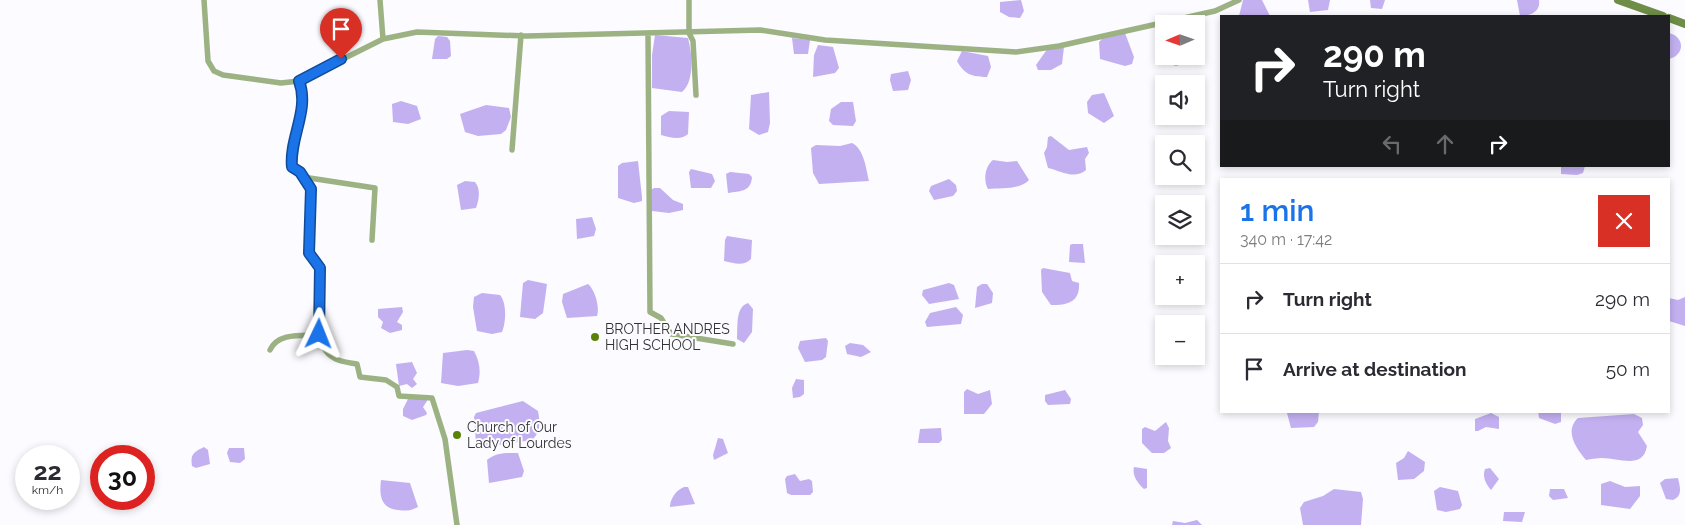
<!DOCTYPE html>
<meta charset="utf-8">
<style>
body{margin:0;font-family:Raleway,sans-serif;background:#f2f2f3;color:#2b2b33;height:100vh;display:flex;flex-direction:column;font-size:19px;white-space:nowrap}
*{box-sizing:border-box;margin:0}
p{font-size:16px;color:#7c7c81}
.icon{flex:none;width:28px;height:28px;fill:none;stroke:currentColor;stroke-width:2;stroke-linecap:round;stroke-linejoin:round}
.map{position:relative;flex:1;overflow:hidden}
.side{position:absolute;left:1220px;top:178px;width:450px;height:235px;display:flex;flex-direction:column;background:#fff;border-radius:0px;box-shadow:0 2px 8px #0003}
.side>*{flex:none}
.hud{position:absolute;left:1220px;top:15px;width:450px;height:152px;border-radius:0px;box-shadow:0 2px 8px #0003;background:#202124;color:#fff;overflow:hidden}
.needle{width:32px;rotate:268deg}
.fabs{position:absolute;left:1155px;top:15px;display:grid;gap:10px}
.fabs a{display:grid;place-items:center;width:50px;height:50px;border-radius:0px;background:#fff;box-shadow:0 2px 8px #0003;font-size:25px}
.speed{position:absolute;left:15px;top:445px;display:flex;gap:10px;font-size:25px;font-weight:700;text-align:center}
.speed>*{display:grid;place-content:center;width:65px;height:65px;border-radius:50%;background:#fff;box-shadow:0 2px 8px #0003;line-height:1}
.speed small{font-size:12px;font-weight:400}
.speed .limit{border:8px solid #d22;background:#fff;color:#111}
.pin{position:absolute;display:grid;place-items:center;width:42px;height:42px;color:#fff;margin:-51px -21px;border-radius:50% 50% 50% 0;rotate:-45deg;box-shadow:0 0 5px #0007}
.pin .icon{rotate:45deg}
.me{position:absolute;width:55px;margin:-28px;rotate:2deg;stroke-linejoin:round;filter:drop-shadow(0 0 4px #0008)}
.turn{display:flex;align-items:center;gap:18px;height:105px;padding:0 20px;font-size:22px}
.turn .icon{width:65px;height:65px;stroke-width:2.5}
.turn b{display:block;font-size:35px;line-height:42px}
.lanes{display:flex;align-items:center;height:48px;padding:0 20px;background:#0003;justify-content:center;gap:25px;direction:ltr}
.lanes .off{opacity:.35}
.round{display:grid;place-items:center;flex:none;width:52px;height:52px;border-radius:0px;background:#f2f2f3}
.head{display:flex;align-items:center;justify-content:space-between;height:85px;padding:0 20px}
h1{font-size:30px;font-weight:600;line-height:38px;color:#1a73e8}
ul{padding:0;list-style:none}
li{display:flex;align-items:center;gap:15px;height:70px;padding:0 20px;border-top:1px solid #e1e1e2}
li div{flex:1}
li b{display:block;font-size:19px}
li em{font-style:normal}
.map>svg:first-child{display:block}
</style>
<div class="map">
<svg width="1685" height="525" viewBox="0 0 1685 525">
<rect width="100%" height="100%" fill="#fcfbff"/>
<path fill="#c3b0f1" d="M1021 0 1024 11 1020 18 1009 17 1000 12V2Z
M1243 0H1262L1270 16H1239Z
M1308 0H1330L1328 10 1310 12Z
M1370 0H1385L1382 9 1371 8Z
M1517 0H1539C1541 12 1530 16 1520 16Z
M1125 33 1134 57 1132 64 1125 66 1100 59 1099 42 1102 39Z
M1669 33C1685 37 1685 55 1669 59Z
M655 35 688 38C692 53 695 81 682 92L652 88V55Z
M438 36 447 37 450 41 451 56 447 59H432L435 39Z
M792 38 810 40 808 54H794Z
M1164 38V56H1196V43L1201 45 1202 53 1190 61 1176 66 1164 62 1161 41Z
M818 45 833 47 839 68 835 73 813 77 814 55Z
M1064 47 1062 64 1051 70H1038L1036 65 1048 48Z
M962 51 988 56 991 67 987 77C972 77 964 74 957 61Z
M908 71 911 80 908 90 893 91 890 80 891 74Z
M769 92 770 123 768 132 759 135 749 129 751 95Z
M1104 93 1114 116 1104 123 1088 113 1087 102 1092 95Z
M401 101 417 106 421 119 408 124 393 122 392 104Z
M841 102H853L856 121 853 126 833 125 829 121 831 109Z
M486 105 509 108 511 117 506 130 501 134 478 136 465 132 460 114Z
M669 111 689 112 688 134C681 141 669 137 661 135V116Z
M1051 136 1069 150 1087 147 1089 153 1085 159 1086 170C1074 180 1061 171 1048 168L1044 153 1047 147 1048 137Z
M852 143C864 149 866 168 869 181L819 184 813 173 811 148 816 145 840 146Z
M993 160 1007 162 1017 161 1029 180C1020 190 1001 188 988 189 983 180 985 166 993 160Z
M638 161 642 197V201L634 203 618 198V166L622 163Z
M1561 166H1585L1583 173 1577 175 1561 174Z
M691 169 712 174 715 181 711 188H691L689 172Z
M730 172 749 174 752 177C751 192 740 191 728 193L726 174Z
M949 179 956 185 957 191 953 196 934 200 929 191 931 186Z
M465 181 475 182C481 189 479 200 476 208L461 210 457 185Z
M654 188H660L673 200 683 204V210L669 213 652 211 651 190Z
M592 217 596 229 594 236 577 239 576 219Z
M727 236 752 240 751 259C743 267 734 263 724 261L725 240Z
M1072 244H1083L1085 263 1069 262 1070 245Z
M1043 268 1070 273 1072 281 1079 283C1080 302 1068 305 1051 305L1042 292 1041 270Z
M528 280 547 284 543 313 535 319 520 317 523 283Z
M949 283 954 285 959 299 929 304 922 295 923 290Z
M588 284C595 290 600 307 597 316L567 318 562 302 563 294Z
M982 284H987L993 293 992 303 975 308 977 287Z
M482 293 500 295C507 303 506 323 502 332L492 334 477 331 473 307 474 297Z
M1685 297V326L1669 321V298L1678 300Z
M748 303 753 309 752 332 744 343 737 339C738 327 735 307 748 303Z
M402 307 403 312 397 322 402 325V330L390 333 381 328 383 322 378 317V309Z
M956 307 963 315 961 324 927 327 925 322 930 313Z
M826 338 828 341 826 357 822 360 805 362 798 348 800 341Z
M850 343 863 345 871 352 861 357 847 354 845 346Z
M467 350 474 351C480 362 481 372 478 383L458 386 441 383 443 353Z
M412 362 417 373 413 379 417 384 412 388 407 384 399 386 396 364Z
M796 379 804 380V394L800 397 793 398 792 388Z
M967 389 978 394 990 390 992 404 984 414H964V392Z
M1065 390 1071 399 1070 404 1048 405 1045 401V395Z
M426 397 427 401 423 407 427 413 426 415 412 420 403 416V409L408 399Z
M523 401 538 411C540 422 541 432 532 440L483 447 476 443 474 417 476 413Z
M1291 411H1319L1318 422 1314 427 1291 428 1287 413Z
M1538 411H1561V422L1555 424 1539 418Z
M1491 413 1499 417V429L1486 427 1478 431H1475V419Z
M1634 414 1642 418 1643 425 1638 432 1647 446C1643 470 1619 458 1602 458 1597 458 1591 459 1586 460 1576 448 1564 431 1578 418Z
M1166 422 1169 428 1168 441 1171 448 1164 453H1152L1142 443V429L1145 427 1155 431Z
M941 428 942 440 939 443H918L920 429Z
M718 438 723 439 728 453 714 460 713 455Z
M204 447 208 450 210 464 196 468 192 466C190 454 194 452 204 447Z
M229 448H244L245 459 240 463 230 462 227 453Z
M1408 451 1425 462 1424 471 1414 479 1398 480 1396 463 1404 458Z
M518 453 524 471 522 477 489 483 487 460C496 452 507 453 518 453Z
M1134 467 1147 469V488L1144 489C1137 483 1132 475 1134 467Z
M1490 468 1499 479 1491 490C1486 484 1482 477 1485 469Z
M26 469V487L19 479 18 472Z
M795 474 800 481 809 479 812 481 813 492 810 495H791L787 493 785 479 787 476Z
M1678 478C1680 487 1683 496 1673 500L1666 499 1660 483 1665 479Z
M381 480 410 483 418 507C410 511 407 511 398 510 381 508 379 496 381 480Z
M1610 481 1625 487 1640 486V496L1630 509 1601 505V484Z
M684 487H688L695 504 670 507C670 499 676 490 684 487Z
M1440 487 1458 491 1462 505 1460 509 1446 512 1437 510 1434 491Z
M1334 489 1361 492 1363 499 1361 525H1303L1300 508 1304 502 1323 496Z
M1550 489H1564L1568 498 1553 500 1549 496Z
M1504 512H1525L1522 522 1503 521Z
M1197 520 1202 525H1172L1173 521 1185 523Z"/>
<g fill="none" stroke-linecap="round" stroke-linejoin="round">
<path stroke="#9cb283" stroke-width="5.5" d="M204 0 208 61 214 71 223 75 281 83 299 81 383 39 417 32 527 36 760 30 825 40 1016 52 1059 46 1215 11 1239 0
M380 0 383 39
M689 0V33L693 41 696 95
M648 34 650 312 661 318 671 334 733 344
M299 81C310 110 289 138 292 167 325 188 303 220 309 251 311 259 319 264 320 271 321 292 313 334 326 351 333 361 345 362 357 364L360 377 386 380 397 387 399 396 432 398 445 439 457 525
M512 150 521 35
M303 177 375 188 372 240
M270 350C278 332 303 336 319 335"/>
<path stroke="#6e8d47" stroke-width="8" d="M1618 0 1663 16
M1669 18 1685 24"/>
</g>
<g fill="none" stroke-linecap="round" stroke-linejoin="round">
<g stroke="#114b97" stroke-width="12">
<path id="route" d="M319 334 320 268 309 253 311 189 300 172 292 167C289 138 310 110 299 81L341 59"/>
</g>
<use href="#route" stroke="#1a73e8" stroke-width="9"/>
</g>
<g fill="#598207" stroke="#fcfbff" stroke-width="2">
<circle cx="595" cy="337" r="5"/>
<circle cx="457" cy="435" r="5"/>
</g>
<g text-anchor="middle" stroke-width="4" stroke-linejoin="round" paint-order="stroke">
<g font-size="14" fill="#333334" stroke="#fcfbff" text-anchor="start">
<text x="605" y="334">BROTHER ANDRES<tspan x="605" dy="16">HIGH SCHOOL</tspan></text>
<text x="467" y="432">Church of Our<tspan x="467" dy="16">Lady of Lourdes</tspan></text>
</g>
</g>
</svg>
<div class="fabs">
<a><svg class="needle" viewBox="-14 -14 28 28"><path d="M0-13l5 13h-10z" fill="#e53935"/><path d="M0 13l5-13h-10z" fill="#7c7c81"/></svg></a>
<a><svg class="icon" aria-label="sound" viewBox="0 0 24 24"><path d="M4 9h4l5-4v14l-5-4H4zM17 9q2 3 0 6"/></svg></a>
<a><svg class="icon" aria-label="search" viewBox="0 0 24 24"><circle cx="10" cy="10" r="6"/><path d="M15 15l6 6"/></svg></a>
<a><svg class="icon" aria-label="layers" viewBox="0 0 24 24"><path d="M12 4l9 5-9 5-9-5zM3 14l9 5 9-5"/></svg></a>
<a>+</a>
<a>−</a>
</div>
<div class="speed"><div>22<small>km/h</small></div><div class="limit">30</div></div>
<div class="pin" style="left:341px;top:59px;background:#d93025"><svg class="icon" aria-label="arrive" viewBox="0 0 24 24"><path d="M6 21V4h12l-3 4 3 4H6"/></svg></div>
<svg class="me" style="left:319px;top:334px" viewBox="-20 -20 40 40"><path d="M0-17L14 15 0 8-14 15z" fill="#1a73e8" stroke="#fff" stroke-width="4"/></svg>
<div class="hud">
<div class="turn"><svg class="icon" aria-label="right" viewBox="0 0 24 24"><path d="M7 20v-9h11M14 6l5 5-5 5"/></svg><div><b>290 m</b>Turn right</div></div>
<div class="lanes"><svg class="icon off" aria-label="left" viewBox="0 0 24 24"><path d="M17 20v-9H6M10 6l-5 5 5 5"/></svg><svg class="icon off" aria-label="ahead" viewBox="0 0 24 24"><path d="M12 20V5M6 11l6-6 6 6"/></svg><svg class="icon" aria-label="right" viewBox="0 0 24 24"><path d="M7 20v-9h11M14 6l5 5-5 5"/></svg></div>
</div>
<section class="side">
<div class="head"><div><h1>1 min</h1><p>340 m · 17:42</p></div><a class="round" style="background:#d93025;color:#fff"><svg class="icon" aria-label="close" viewBox="0 0 24 24"><path d="M6 6l12 12M18 6L6 18"/></svg></a></div>
<ul>
<li><svg class="icon" aria-label="right" viewBox="0 0 24 24"><path d="M7 20v-9h11M14 6l5 5-5 5"/></svg><div><b>Turn right</b></div><em>290 m</em></li>
<li><svg class="icon" aria-label="arrive" viewBox="0 0 24 24"><path d="M6 21V4h12l-3 4 3 4H6"/></svg><div><b>Arrive at destination</b></div><em>50 m</em></li>
</ul>
</section>
</div>
